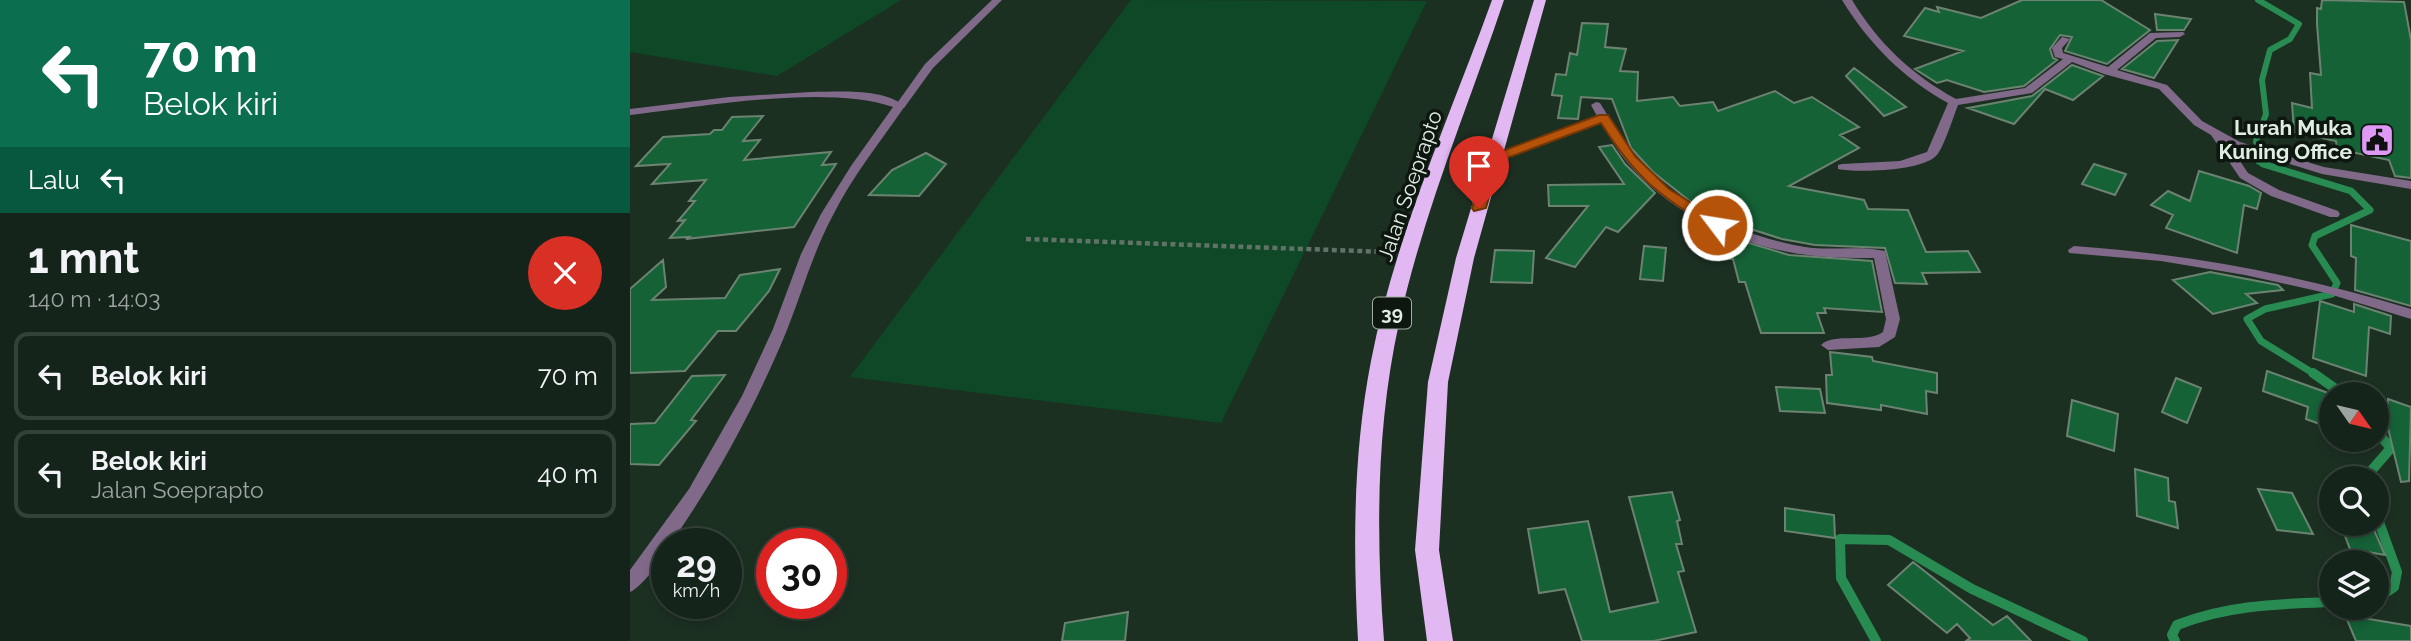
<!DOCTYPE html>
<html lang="id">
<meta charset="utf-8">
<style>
body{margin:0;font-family:Raleway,sans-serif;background:#223027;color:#f1f3f6;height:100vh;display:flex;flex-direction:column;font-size:26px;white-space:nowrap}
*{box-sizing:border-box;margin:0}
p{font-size:23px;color:#9da4a2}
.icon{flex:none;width:38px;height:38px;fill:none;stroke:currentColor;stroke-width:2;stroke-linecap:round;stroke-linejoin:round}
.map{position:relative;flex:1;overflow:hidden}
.panel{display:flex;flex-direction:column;background:#15241a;width:630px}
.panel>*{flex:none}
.hud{background:#0b6e4f;color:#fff;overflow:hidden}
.needle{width:46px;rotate:124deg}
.controls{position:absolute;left:1689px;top:382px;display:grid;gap:14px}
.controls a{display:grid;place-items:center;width:70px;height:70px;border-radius:50%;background:#15241a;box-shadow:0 4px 10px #0003,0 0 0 2px #344139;font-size:35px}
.speed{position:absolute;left:21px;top:528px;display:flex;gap:14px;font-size:35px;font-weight:700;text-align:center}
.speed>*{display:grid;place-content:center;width:91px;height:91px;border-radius:50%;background:#15241a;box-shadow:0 4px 10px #0003,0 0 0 2px #344139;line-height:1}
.speed small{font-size:18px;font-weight:400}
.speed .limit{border:10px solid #d22;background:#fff;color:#111}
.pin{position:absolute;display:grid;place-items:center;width:60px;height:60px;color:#fff;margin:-72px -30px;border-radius:50% 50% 50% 0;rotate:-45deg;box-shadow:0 0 7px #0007}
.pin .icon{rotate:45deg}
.me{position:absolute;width:77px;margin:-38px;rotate:301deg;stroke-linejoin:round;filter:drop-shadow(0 0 5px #0008)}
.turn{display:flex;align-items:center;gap:24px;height:147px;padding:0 28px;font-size:32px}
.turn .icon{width:91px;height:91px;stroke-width:2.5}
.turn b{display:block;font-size:49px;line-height:60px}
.then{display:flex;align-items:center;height:66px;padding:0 28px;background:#0003;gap:14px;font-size:26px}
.round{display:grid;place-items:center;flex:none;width:74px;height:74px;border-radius:37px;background:#223027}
.overview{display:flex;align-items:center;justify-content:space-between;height:119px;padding:0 28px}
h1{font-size:42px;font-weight:700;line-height:52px}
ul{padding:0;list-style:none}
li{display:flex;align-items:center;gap:21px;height:88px;margin:0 14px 10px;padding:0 14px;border:4px solid #344139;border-radius:14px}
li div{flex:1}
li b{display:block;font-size:26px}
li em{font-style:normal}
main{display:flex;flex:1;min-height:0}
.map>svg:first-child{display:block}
</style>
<main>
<section class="panel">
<div class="hud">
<div class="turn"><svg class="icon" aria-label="left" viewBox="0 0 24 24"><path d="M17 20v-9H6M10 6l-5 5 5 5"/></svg><div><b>70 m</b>Belok kiri</div></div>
<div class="then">Lalu<svg class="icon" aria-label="left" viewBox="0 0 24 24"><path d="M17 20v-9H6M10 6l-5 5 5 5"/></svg></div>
</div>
<div class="overview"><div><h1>1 mnt</h1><p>140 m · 14:03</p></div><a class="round" style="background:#d93025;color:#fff"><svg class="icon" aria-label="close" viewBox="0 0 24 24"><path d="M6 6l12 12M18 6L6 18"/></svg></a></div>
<ul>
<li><svg class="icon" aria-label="left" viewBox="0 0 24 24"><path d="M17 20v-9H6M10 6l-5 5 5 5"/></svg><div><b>Belok kiri</b></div><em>70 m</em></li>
<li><svg class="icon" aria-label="left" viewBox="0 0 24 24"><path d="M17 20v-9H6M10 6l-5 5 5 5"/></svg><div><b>Belok kiri</b><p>Jalan Soeprapto</p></div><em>40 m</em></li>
</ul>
</section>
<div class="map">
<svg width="1781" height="641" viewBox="0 0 1781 641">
<rect width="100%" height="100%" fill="#1c3022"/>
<path fill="#0e4827" d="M0 0H271L147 76 0 52Z
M501 0 797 1 591 423 220 377Z"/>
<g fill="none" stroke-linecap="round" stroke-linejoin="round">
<path stroke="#278b52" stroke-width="6" d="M1628 0 1669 24 1660 39 1640 50 1632 80 1636 114 1626 141 1629 162 1638 165"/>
<path stroke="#278b52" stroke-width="7" d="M1633 164 1721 191 1740 210 1685 236 1682 245 1707 283 1702 294 1635 309 1617 319 1631 341 1686 375"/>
<path stroke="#278b52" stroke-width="10" d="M1683 373 1713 394
M1735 478 1761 448 1746 431
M1746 514 1767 572 1764 587 1746 599
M1246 641 1211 578 1210 539 1259 540 1342 589 1453 641
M1545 641 1542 635 1547 625C1597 605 1648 604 1701 602"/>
</g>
<path fill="#156237" stroke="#6c8372" stroke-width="2" d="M1392 0H1471L1520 30 1477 64 1435 51 1442 37 1430 35 1420 49 1423 58 1427 60 1394 86 1354 92 1317 80 1307 83 1285 69 1333 51 1274 36 1295 8 1309 12 1307 7 1351 18Z
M1692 0 1774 2 1781 40V178L1765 176 1759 160 1707 149 1706 141 1664 132 1662 103 1682 108 1680 73 1691 75 1687 24V8L1691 9Z
M1525 14 1561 19 1554 30H1527Z
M952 23 978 24 975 47 996 49 990 71 1008 72 1007 101 1043 97 1050 106 1083 102 1088 111 1145 91 1164 103 1182 97 1229 127 1210 135 1229 148 1159 186 1234 200 1238 209 1278 210 1296 252 1338 251 1350 272 1292 273 1297 284 1265 283 1255 248 1185 245 1152 239 1105 224 1061 202 1023 172 1001 148 982 99 951 97 948 119 928 118 932 96 922 95 926 74 936 75 940 53 947 55Z
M1548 40 1524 78 1492 69 1527 41Z
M1442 65 1473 76 1443 100 1415 89 1384 124 1338 108 1402 96Z
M1224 68 1276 107 1254 116 1216 76Z
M133 116 113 141 130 140 114 160 201 152 192 165 206 164 164 227 56 239 59 237 40 238 55 220 48 221 65 201H59L76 180 22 184 40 164 6 166 33 137 80 134 84 130H92L102 117Z
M982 145 995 164 1025 193 988 232 976 227 945 267 916 258 958 206H919L918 185 994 184 969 147Z
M296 153 316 164 289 196 239 195 262 170Z
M1464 164 1496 174 1485 195 1452 184Z
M1569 171 1619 186 1631 193 1627 209 1614 205 1607 253 1536 228 1543 215 1521 205 1538 191 1560 201Z
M1721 225 1781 241V306L1725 290 1726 258 1721 256Z
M1099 237 1159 255 1242 261 1252 312 1194 308 1196 313H1187L1194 333H1131L1115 282H1109L1103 259H1099Z
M1014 246 1036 248 1033 281 1010 279Z
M865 250 904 251 902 283 861 282Z
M33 260 36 287 22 300 95 298 110 275 150 269 139 291 106 331H88L55 371 0 373V289Z
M1580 272 1648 285 1653 290 1616 294 1627 303 1583 314 1543 280Z
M1690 301 1724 312V304L1761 316 1760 334 1739 327 1736 376 1683 358Z
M1200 352 1242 357 1243 361 1307 373V393L1296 391 1297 414 1251 405V410L1197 403 1196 375H1202Z
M1637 371 1701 394V428L1676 419 1678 407 1633 391Z
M95 375 61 420 66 421 29 465 0 464V424L25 423 62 376Z
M1546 378 1571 388 1557 423 1532 412Z
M1146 387 1190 389 1195 413 1150 411Z
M1758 399 1781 407 1779 481 1771 482 1757 424Z
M1442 400 1488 414 1484 451 1437 436Z
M1505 469 1538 478 1539 501 1545 502 1548 528 1507 516Z
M1628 489 1662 493 1683 534 1647 530Z
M1042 492 1050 520 1047 521 1052 544H1046L1054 571 1048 572 1066 632 1024 641H952L935 589 909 593 898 529 958 521 980 612 1028 602 999 497Z
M1155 508 1204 515 1205 538 1155 531Z
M1710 523H1741L1755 555 1720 549Z
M1283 562 1363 625 1377 616 1401 641H1336L1340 638 1327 624 1317 633 1258 585Z
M498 612 495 641H432L435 623Z
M1715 615 1781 626V641H1726Z"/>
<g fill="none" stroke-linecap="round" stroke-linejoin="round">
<path stroke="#617366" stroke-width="4.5" stroke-dasharray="5 3.5" stroke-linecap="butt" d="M396 239 758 252"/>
<path fill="#81698a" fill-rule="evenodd" d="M362 0H372L303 68 274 108H266L265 106 295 64Z"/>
<path fill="#81698a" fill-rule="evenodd" d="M1212 0H1222C1248 43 1282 75 1326 99L1395 88 1433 59 1425 57 1422 48 1432 37 1440 39 1432 48 1433 53 1478 67 1520 33 1553 32 1555 34 1550 37 1526 38 1487 70 1537 85 1572 121 1610 142 1694 167 1781 181V189L1692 174 1599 145 1618 173 1649 190 1708 211 1710 214 1708 217H1700L1641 196 1610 178 1581 135 1564 125 1529 89 1474 74 1442 62 1402 93 1328 105C1324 115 1313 150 1306 156 1291 171 1228 173 1208 169V165L1212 164 1270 161 1297 152 1318 103C1273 78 1239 44 1212 0Z
M181 92C210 92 251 88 275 106 250 142 222 177 202 217 183 253 172 292 157 330 126 405 87 478 40 544H37C36 556 11 588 0 592V570L59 489 112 396 143 329 171 254 191 214 221 166 263 107C195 84 73 107 0 115V109L99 97Z
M966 102 970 103C981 120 990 139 1004 156 1046 206 1111 236 1175 247 1201 251 1229 245 1255 251L1270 319 1265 337 1249 347 1198 350 1191 345C1204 332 1236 344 1253 332L1256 319 1244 258C1225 258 1205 258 1185 256 1116 249 1042 216 997 162 987 150 979 136 971 122L867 160H859L857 158 967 116 961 105Z
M1444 246C1560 254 1670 275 1781 309V319L1696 293 1615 275 1531 261 1439 253 1438 250Z"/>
<path fill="#e2b8f2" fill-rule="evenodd" d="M862 0H874C838 107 793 213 769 323 746 428 746 535 754 641H728C723 548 723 453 741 361 765 236 819 119 862 0Z
M904 0H916L844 258 818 382 809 550 823 641H797L785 550 798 382 826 258Z"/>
</g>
<path fill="#b45309" stroke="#753606" stroke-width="2" d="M969 115H978L1005 156 1039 189 1092 222V228H1082C1027 194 1006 178 971 123L869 161 856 208 844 211 842 208 859 156Z"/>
<defs>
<g id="civic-square" transform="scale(1.75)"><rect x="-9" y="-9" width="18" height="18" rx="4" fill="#dd99f4" stroke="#0d160f"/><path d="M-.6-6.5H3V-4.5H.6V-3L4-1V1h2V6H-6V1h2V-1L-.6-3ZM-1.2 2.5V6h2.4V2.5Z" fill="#111"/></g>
</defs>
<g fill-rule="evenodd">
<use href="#civic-square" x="1747" y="140"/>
</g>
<g text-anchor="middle" stroke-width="7" stroke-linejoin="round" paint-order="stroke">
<rect fill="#0d160f" stroke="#a1aca3" stroke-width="2" x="743" y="297.5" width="38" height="31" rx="5"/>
<g font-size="19" font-weight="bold" fill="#e0ede3">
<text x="762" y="320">39</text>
</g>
<g font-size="21" font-weight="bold" fill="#e0ede3" stroke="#0d160f" text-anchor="end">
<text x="1722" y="135">Lurah Muka<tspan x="1722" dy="24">Kuning Office</tspan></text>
</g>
<g font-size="21" fill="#e0ede3" stroke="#0d160f">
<text transform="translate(780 186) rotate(-71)" y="7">Jalan Soeprapto</text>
</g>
</g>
</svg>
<div class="controls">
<a><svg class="needle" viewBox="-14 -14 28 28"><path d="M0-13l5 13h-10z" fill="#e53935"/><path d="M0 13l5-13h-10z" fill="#9da4a2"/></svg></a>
<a><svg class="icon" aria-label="search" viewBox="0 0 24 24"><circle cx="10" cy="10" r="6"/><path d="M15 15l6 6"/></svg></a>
<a><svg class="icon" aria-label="layers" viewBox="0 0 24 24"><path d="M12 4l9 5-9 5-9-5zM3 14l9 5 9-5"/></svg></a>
</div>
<div class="speed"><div>29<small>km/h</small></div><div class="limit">30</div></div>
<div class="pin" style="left:849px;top:208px;background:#d93025"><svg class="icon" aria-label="arrive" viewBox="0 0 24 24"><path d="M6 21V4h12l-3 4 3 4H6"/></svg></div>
<svg class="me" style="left:1087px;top:225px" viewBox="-20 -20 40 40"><circle r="17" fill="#b45309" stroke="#fff" stroke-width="3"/><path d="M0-11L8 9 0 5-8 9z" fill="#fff"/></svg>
</div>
</main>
